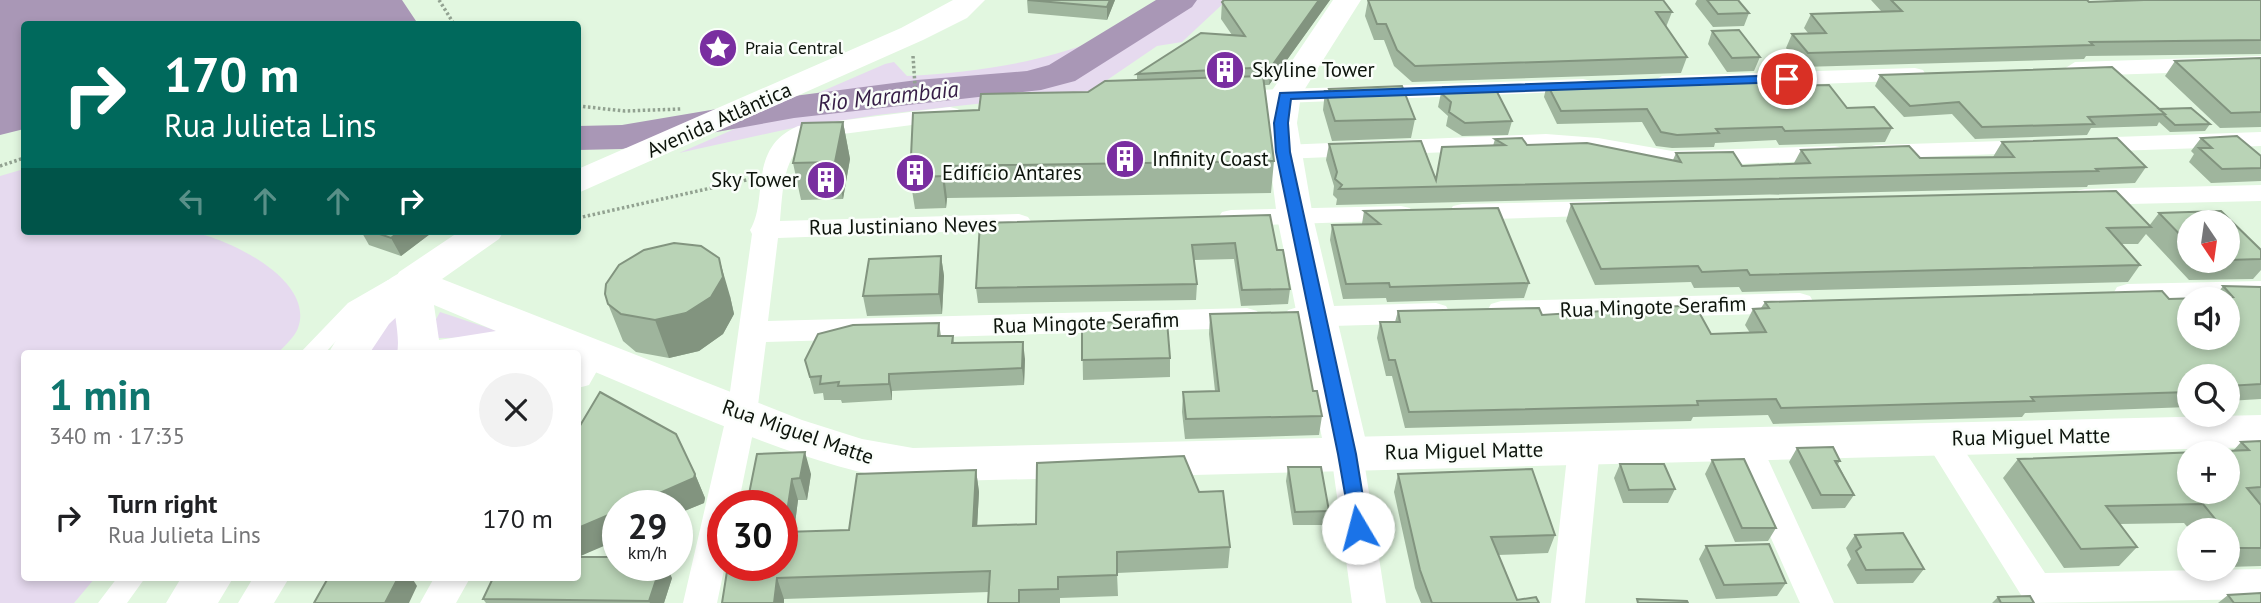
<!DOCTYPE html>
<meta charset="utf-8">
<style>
body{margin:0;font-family:"PT Sans",sans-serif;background:#f2f2f2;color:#202124;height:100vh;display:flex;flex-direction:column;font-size:26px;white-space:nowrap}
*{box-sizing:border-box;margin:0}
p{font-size:23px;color:#757577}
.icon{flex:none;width:38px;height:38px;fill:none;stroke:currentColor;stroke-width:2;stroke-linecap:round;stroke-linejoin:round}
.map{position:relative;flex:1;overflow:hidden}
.panel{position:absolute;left:21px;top:350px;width:560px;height:231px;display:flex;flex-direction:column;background:#fff;border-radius:7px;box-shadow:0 4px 10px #0003}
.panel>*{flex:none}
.banner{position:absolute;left:21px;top:21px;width:560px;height:214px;border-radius:7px;box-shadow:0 4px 10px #0003;background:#00695c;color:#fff;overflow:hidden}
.needle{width:46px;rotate:167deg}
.tools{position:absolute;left:2177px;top:210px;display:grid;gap:14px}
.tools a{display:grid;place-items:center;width:63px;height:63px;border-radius:50%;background:#fff;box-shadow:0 4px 10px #0003;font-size:35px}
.speed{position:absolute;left:602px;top:490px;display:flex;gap:14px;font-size:35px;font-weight:700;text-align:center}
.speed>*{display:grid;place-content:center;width:91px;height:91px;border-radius:50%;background:#fff;box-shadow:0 4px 10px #0003;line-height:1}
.speed small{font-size:18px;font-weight:400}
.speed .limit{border:10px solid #d22;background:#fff;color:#111}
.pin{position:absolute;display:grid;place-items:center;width:60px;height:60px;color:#fff;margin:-30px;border:4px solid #fff;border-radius:50%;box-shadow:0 2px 7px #0007}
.me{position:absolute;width:77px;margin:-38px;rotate:352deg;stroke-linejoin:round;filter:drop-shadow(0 0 5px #0008)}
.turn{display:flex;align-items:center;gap:24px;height:147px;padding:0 28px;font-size:32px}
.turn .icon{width:91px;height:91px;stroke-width:2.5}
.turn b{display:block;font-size:49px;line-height:60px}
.lanes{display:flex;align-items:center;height:66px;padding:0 28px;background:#0003;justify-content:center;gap:35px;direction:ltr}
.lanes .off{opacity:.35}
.round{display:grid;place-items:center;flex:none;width:74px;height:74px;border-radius:37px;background:#f2f2f2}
.head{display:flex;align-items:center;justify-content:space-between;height:119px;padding:0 28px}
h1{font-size:42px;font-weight:700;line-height:52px;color:#0f766e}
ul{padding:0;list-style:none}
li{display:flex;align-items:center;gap:21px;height:98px;padding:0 28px}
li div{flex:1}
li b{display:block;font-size:26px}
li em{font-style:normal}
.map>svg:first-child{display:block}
</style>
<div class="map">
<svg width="2261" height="603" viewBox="0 0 2261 603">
<rect width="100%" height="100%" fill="#e2f7e0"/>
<path fill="#e6daef" d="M1171 0H1227L1182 42 1157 46 1091 91 877 115 793 128 679 153 885 64 894 62 907 76C1000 71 1094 55 1171 0Z
M24 169V231C77 231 132 227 184 231 222 234 316 279 298 328 295 337 284 346 278 353L24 354V578H95L74 603H0V176Z
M399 307 403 349 390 353 359 354Z
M440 312 515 337 438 338 434 323Z"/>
<path fill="#a997b6" d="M0 0H402L418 24H24V129L0 135Z"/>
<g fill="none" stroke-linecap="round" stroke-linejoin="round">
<path fill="#a997b6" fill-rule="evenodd" d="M1156 0H1197L1192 7 1075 81 1041 90 794 118 622 149 578 150V126L622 125 794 96 917 80 1027 71 1049 65Z"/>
<path stroke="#92a291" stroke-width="3.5" stroke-dasharray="2.5 2.5" stroke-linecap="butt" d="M439 0 454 24
M913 56 916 100
M578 106 625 111 681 109
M0 166 24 158
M578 218 751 179"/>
<path fill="#fff" fill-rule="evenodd" d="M388 280 395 282 398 287 395 292 362 313 324 354H299L348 303Z
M117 578H145L127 603H98Z"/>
<path fill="#fff" fill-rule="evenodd" d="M2261 56V70L2075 76 2064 69 2075 62Z
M1915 68 1923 70 1926 75 1923 80 1662 90 1651 83 1662 76Z
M1583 79 1591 81 1595 86 1591 91 1228 105 1220 103 1216 98 1220 93 1228 91Z
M950 107 958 109 962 114 958 119 812 138C782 153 783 192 780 221L1019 214 1028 217 1032 223 1028 229 778 238 768 321 1247 308 1257 311 1261 318 1257 325 1247 328 766 342 757 413 738 506H723V565H725L717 603H683L727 413 752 234 750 230C769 199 747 148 798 126Z
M2261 132V146L2085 152 2076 150 2073 145 2076 140 2085 138Z
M1546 134 1598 138 1672 151 1835 146 1844 148 1847 153 1844 158 1835 160 1672 167 1598 152 1546 148 1283 159 1274 157 1271 152 1274 147 1283 145Z
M2038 140 2047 142 2050 147 2047 152 1876 159 1867 157 1864 152 1867 147 1876 145Z
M2261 185V201L2085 205 2076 203 2072 197 2076 191 2085 189Z
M1607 201 1616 203 1620 209 1616 215 1462 220 1453 218 1449 212 1453 206 1462 204Z
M1401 206 1410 208 1414 214 1410 220 1231 226 1222 224 1218 218 1222 212 1231 210Z
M2261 281V301L2189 299V302L2127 304 2117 301 2113 294 2117 287 2127 284Z
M1800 293 1810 296 1814 303 1810 310 1800 313 1501 321 1491 318 1487 311 1491 304 1501 301Z
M1436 303 1446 306 1450 313 1446 320 1436 323 1298 327 1288 324 1284 317 1288 310 1298 307Z
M591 344 601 348 606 355 589 385 578 388 577 354 581 348Z
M1940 427 1951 430 2045 573 2261 569V599L2026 603 1924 439 1929 430Z
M1745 432 1756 435 1761 444 1834 603H1800L1729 444 1734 435Z
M1584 436 1595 439 1600 448 1585 603H1551L1568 448 1573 439Z
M1347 442 1358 445 1363 454 1386 603H1352L1331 454 1336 445Z
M253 578H289L274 603H238Z
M434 578H470L456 603H420Z"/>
<path fill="#fff" fill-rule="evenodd" d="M412 268 425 272 431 281 425 290 389 324 369 354H328C347 321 375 279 412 268Z
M2261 415V447L1347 471 1332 466 1325 454 1332 442 1347 437Z
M181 578H233L218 603H166Z"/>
<path fill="#fff" fill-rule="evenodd" d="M953 0H985L967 18 923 40 578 193V169L901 28Z
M1333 0H1361L1301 95 1297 123 1313 217 1369 454 1362 466 1347 471 913 482C803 467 681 407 578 365V354H397C402 328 385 294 399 272L460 231H504L499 239 442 279 802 420 862 439 913 448 1322 438 1277 217 1265 123 1269 95ZM434 305 496 331 439 340Z"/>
</g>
<path fill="#9fb59d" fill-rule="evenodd" d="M1027 0H1115L1107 20 1028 13Z
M1224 0H1330L1269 85H1264L1274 161 1271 193 947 198 946 208 915 209 910 178 979 110 1088 92 1137 80V74L1232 35 1221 19 1222 2Z
M1368 0 1672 12 1666 27 1687 57 1681 73 1412 82 1394 66 1384 40H1374L1365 16Z
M1697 0H1738L1749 13 1744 26 1713 27 1695 4Z
M1871 0H2087L2089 2 2261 0V54L2086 56 2084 59 1801 67 1786 48 1792 34 1808 33 1804 28 1811 14 1882 12Z
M1712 31 1760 57 1754 71 1727 72 1708 44Z
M2261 58V127L2220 128 2165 76 2175 61Z
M1880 75 2159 109 2210 124 2205 131 2170 132 2159 122 2157 126 2091 128 2087 135 1975 139 1952 114 1904 117 1875 86Z
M1746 77 1781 86 1847 108 1892 128 1885 142 1779 145 1776 140 1715 143 1714 147 1672 148 1656 146 1642 122 1557 124 1544 97 1547 84 1744 82Z
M1329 89 1415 119 1411 138 1332 141 1323 110 1325 91H1328Z
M1441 93 1512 121 1508 135 1462 136 1446 126 1448 116 1438 107Z
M843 122 850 159 843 199 801 200 793 163Z
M2201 138 2261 156V181L2211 183 2189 162 2194 154 2191 151Z
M1495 139 1527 145 1673 160 1676 153 1742 166 1794 163 1801 150 1920 158 1993 157 2002 142 2146 167 2135 183 2088 185 2087 187 1336 205 1337 199 1333 195 1334 186 1326 160 1329 144 1436 179 1493 146Z
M2116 191 2149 226 2159 213 2221 211 2261 250V270L2253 279 2189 280 2146 234 2138 244H2121L2140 265 2128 282 1742 292 1739 287 1694 288 1691 282 1595 285 1566 221 1571 204ZM2189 222H2228V261H2189Z
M1364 211 1529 283 1524 298 1387 302 1386 298 1343 299 1330 240 1332 225 1362 224Z
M1270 215 1277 250 1290 289 1288 304 1241 306 1234 259 1194 260 1197 284 1196 300 978 303 976 288Z
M361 231H434L401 256 369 245Z
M941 256 944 276 942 314 867 316 863 296Z
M2223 286 2261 287V399L2228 401V376H2189V407L2025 413 2022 417 1773 424 1768 415 1693 417 1691 421 1405 428 1392 376H1386L1377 338 1380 322H1395L1398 311 1542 315 1711 334 1750 333 1745 325 1753 309 1761 308 1765 302 2214 298Z
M730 296 734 314 723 334 699 351 669 358 636 352 623 341 608 304Z
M1210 314 1313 391 1322 416 1319 435 1185 439 1182 412 1183 392 1215 391 1209 334Z
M939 323 941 336H953L954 343 1025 359 1024 385 892 391V400L842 403 841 400H824L823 393 814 394 805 360Z
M1082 323 1170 358V377L1083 380Z
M578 429 695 474 705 498 704 503 677 514V506L579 557 672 578 664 603H486L483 599 578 578Z
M2261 441V566L2228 567V530H2190L2184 523 2120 524 2137 547 2119 566 2064 568 2003 478 2018 459 2233 451 2241 442Z
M1797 448 1840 461 1838 464 1854 495 1845 508 1812 509 1789 462Z
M757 454 811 474 807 500H798L794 532 849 530 976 470 979 492 977 526 1036 524 1199 492 1230 547 1228 568 1117 573 1118 596 1060 598V603H988L989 592 784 599V603H722L749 494Z
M1712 460 1776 528 1768 541 1735 542 1705 474Z
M1620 464 1675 489 1668 503H1623L1614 478Z
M1288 467 1329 511 1326 525H1293L1286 481Z
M1398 474 1555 535 1548 553 1498 555 1517 600 1539 603H1421L1415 588 1394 492Z
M1855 535 1924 569 1913 583 1857 584 1847 565 1851 559 1846 548Z
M1706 546 1786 583 1777 596 1716 599 1699 559Z
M2228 595 2261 603H2218Z
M1998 597 2034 603H1992Z"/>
<path fill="#82947f" d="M1110 0H1115L1107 20V7Z
M1319 0H1330L1269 85 1271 67Z
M843 122 850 159 843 199 835 162Z
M943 166 947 198 946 208 942 176Z
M400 231H434L401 256 391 238Z
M941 256 944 276 942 314 939 294Z
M719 258 730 296 734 314 723 334 699 351 669 358 655 320Z
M1023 342 1025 359 1024 385 1022 368Z
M889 374 892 391V400L889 384Z
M805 452 811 474 807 500 800 478Z
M976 470 979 492 976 547 973 526Z
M695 474 705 498 704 503 677 514V506H630Z
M792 479 798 500 791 554 784 532Z
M618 511V540L578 557V528Z
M661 565H666L672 578 664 603H650L649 601Z
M398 578H412L417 586 409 603H385Z
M777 578 784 599V603H774Z"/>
<path fill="#b9d3b6" stroke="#82947f" stroke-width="2" fill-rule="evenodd" d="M1028 0H1110L1107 7Z
M1224 0H1319L1271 67 1137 74 1201 33 1245 36 1222 2Z
M1368 0H1663L1672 12H1656L1687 57 1415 66 1397 50 1386 24H1377Z
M1707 0H1738L1749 13 1718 14Z
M1891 0H2087L2089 2 2144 0H2261V40L2090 42 2093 45 1808 53 1792 34 1826 33 1811 14 1902 11Z
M1739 30 1760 57 1732 58 1712 31Z
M2261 58V112L2231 113 2175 61Z
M2112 67 2165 114 2088 117 2094 124 1982 127 1959 102 1910 106 1880 75Z
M1263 76 1274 161 943 166 942 176 910 178 913 113 979 110 981 94 1088 92 1105 81Z
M1774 76 1781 86 1829 85 1847 108 1874 107 1892 128 1785 131 1782 127 1716 129 1719 133 1677 135 1661 132 1647 109 1561 111 1547 84 1699 79 1702 83 1749 82 1746 77Z
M1402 86 1415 119 1335 121 1325 91H1330L1329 89Z
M1494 86 1512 121 1465 123 1449 112 1451 102 1441 93 1443 87Z
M2191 108 2210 124 2175 125 2164 115 2165 114 2159 109Z
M843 122 835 162 793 163 802 123Z
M2237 136 2261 156V168L2222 169 2199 148H2212L2201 138Z
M1522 138 1527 145 1587 143 1681 162 1676 153 1733 152 1742 166 1810 163 1801 150 1909 146 1920 158 2014 157 2002 142 2117 138 2146 167 2096 169 2098 171 1339 189 1342 185 1335 179 1337 172 1329 144 1421 141 1436 180 1442 147 1505 145 1495 139Z
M2116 191 2151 227 2107 228 2140 265 1750 275 1747 270 1702 272 1698 266 1601 269 1571 204Z
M1498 208 1529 283 1390 287 1389 283 1346 284 1332 225 1380 224 1364 211Z
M2221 211 2261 250V259L2228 260V222H2189V244L2159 213Z
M1270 215 1277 250H1283L1290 289 1242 290 1235 243 1192 245 1197 284 976 288 980 223Z
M371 231H400L391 238Z
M674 243 701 246 719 258 723 277 711 297 686 313 655 320 621 314 608 304 605 294 606 284 619 265 644 250Z
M941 256 939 294 863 296 869 259Z
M2223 286 2261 287V384L2228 386V376H2189V392L2031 397 2034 401 1781 408 1776 399 1697 401 1698 405 1409 412 1395 360H1389L1380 322H1400L1398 311 1539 308 1542 315 1695 305 1711 334 1766 332 1753 309 1769 308 1765 302 2162 291 2169 299 2233 297ZM2189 299H2228V338H2189Z
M1298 312 1313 391H1317L1322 416 1186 419 1183 392 1219 391 1210 314Z
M1167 321 1170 358 1082 360V323Z
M939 323 938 336H953L952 343 1023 342 1022 368 889 374V384L838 386 839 382 820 384 821 376 810 377 805 360 818 334 853 325Z
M600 392 676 434 695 474 694 478 630 506H618V511L578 528V429Z
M2261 441V487L2247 488 2261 505V548H2238L2228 535V530H2224L2203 504 2106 506 2137 547 2081 549 2018 459 2249 450 2241 442ZM2189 453H2228V492H2189Z
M1833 447 1840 461H1835L1854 495H1821L1797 448Z
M805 452 800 478 792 479 784 532 849 530 857 474 976 470 973 526 1036 524 1037 463 1184 456 1199 492 1223 491 1230 547 1117 552V575L1058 577V589L1019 590V603H988L990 571 777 578 774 603H722L728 565H782V506H738L740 494H749L757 454Z
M1744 459 1776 528H1742L1712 460Z
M1620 464H1664L1675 489 1629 490Z
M1288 467H1321L1329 511 1295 512Z
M1532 469 1555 535 1491 537 1517 600 1536 597 1539 603H1432L1420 570 1398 474Z
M1903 533 1924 569 1866 570 1856 551 1861 547 1855 535Z
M1769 544 1786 583 1724 585 1706 546Z
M578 557H618V565H661L649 601 483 599 493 578H578Z
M328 578H398L385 603H314Z
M2261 593V603H2234L2228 595Z
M2030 596 2034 603H2001L1998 597Z
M1637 599 1687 601 1688 603H1638Z"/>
<path fill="#1a73e8" stroke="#114b97" stroke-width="2" d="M1787 75 1793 79 1791 82 1291 99 1288 123 1290 152 1356 454 1368 528 1365 534H1352L1338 454 1276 152 1274 123 1280 93Z"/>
<defs>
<g id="sight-disc" transform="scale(2.0125)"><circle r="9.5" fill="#792ea0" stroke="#fafefa"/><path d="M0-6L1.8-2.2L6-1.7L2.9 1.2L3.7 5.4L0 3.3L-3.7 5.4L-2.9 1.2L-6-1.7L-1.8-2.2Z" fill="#fff"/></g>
<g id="building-disc" transform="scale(2.0125)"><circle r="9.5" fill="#792ea0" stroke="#fafefa"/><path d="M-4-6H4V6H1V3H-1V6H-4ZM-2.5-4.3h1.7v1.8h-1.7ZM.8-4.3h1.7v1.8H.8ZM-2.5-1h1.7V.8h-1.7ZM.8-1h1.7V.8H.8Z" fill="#fff"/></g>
</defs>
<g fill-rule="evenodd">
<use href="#sight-disc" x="718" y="48"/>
<use href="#building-disc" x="1225" y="70"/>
<use href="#building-disc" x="1125" y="159"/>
<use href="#building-disc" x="915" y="173"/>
<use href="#building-disc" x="826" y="180"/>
</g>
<g text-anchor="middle" stroke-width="5" stroke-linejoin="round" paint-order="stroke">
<g font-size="18" fill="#0d140c" stroke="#fafefa" text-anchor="start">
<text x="745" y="54">Praia Central</text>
</g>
<g font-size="21" fill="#0d140c" stroke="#fafefa" text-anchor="start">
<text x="1252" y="77">Skyline Tower</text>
<text x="1152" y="166">Infinity Coast</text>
<text x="942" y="180">Edifício Antares</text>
<text x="799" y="187" text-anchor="end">Sky Tower</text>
</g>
<g font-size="21" fill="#0d140c" stroke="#fafefa">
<text transform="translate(719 120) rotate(-24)" y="7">Avenida Atlântica</text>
<text transform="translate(903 226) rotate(-1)" y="7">Rua Justiniano Neves</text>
<text transform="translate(1653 307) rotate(-2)" y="7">Rua Mingote Serafim</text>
<text transform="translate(1086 323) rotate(-2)" y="7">Rua Mingote Serafim</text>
<text transform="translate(798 432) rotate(19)" y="7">Rua Miguel Matte</text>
<text transform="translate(2031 437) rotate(-1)" y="7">Rua Miguel Matte</text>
<text transform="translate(1464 451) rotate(-1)" y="7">Rua Miguel Matte</text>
</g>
<g font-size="23" font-style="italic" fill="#361d46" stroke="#fafefa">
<text transform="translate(888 96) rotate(-6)" y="8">Rio Marambaia</text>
</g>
</g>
</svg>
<div class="tools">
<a><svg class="needle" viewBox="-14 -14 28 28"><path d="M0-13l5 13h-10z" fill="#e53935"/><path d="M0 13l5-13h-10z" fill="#757577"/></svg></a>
<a><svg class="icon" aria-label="sound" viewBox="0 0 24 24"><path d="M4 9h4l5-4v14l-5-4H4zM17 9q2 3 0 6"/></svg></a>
<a><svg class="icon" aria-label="search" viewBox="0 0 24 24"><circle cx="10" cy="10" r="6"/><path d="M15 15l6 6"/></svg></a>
<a>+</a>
<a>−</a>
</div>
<div class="speed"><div>29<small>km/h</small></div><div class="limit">30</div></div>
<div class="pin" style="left:1787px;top:79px;background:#d93025"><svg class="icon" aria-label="arrive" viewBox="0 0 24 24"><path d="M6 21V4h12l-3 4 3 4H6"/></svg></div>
<svg class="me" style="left:1358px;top:528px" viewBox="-20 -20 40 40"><circle r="19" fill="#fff"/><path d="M0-13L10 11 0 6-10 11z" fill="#1a73e8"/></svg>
<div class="banner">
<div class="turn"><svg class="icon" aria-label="right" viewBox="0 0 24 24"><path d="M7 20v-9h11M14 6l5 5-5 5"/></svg><div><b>170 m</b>Rua Julieta Lins</div></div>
<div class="lanes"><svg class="icon off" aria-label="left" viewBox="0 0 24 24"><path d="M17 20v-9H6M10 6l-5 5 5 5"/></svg><svg class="icon off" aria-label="ahead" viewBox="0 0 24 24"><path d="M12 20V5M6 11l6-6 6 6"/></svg><svg class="icon off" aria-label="ahead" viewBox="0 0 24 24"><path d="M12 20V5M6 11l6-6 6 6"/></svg><svg class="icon" aria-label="right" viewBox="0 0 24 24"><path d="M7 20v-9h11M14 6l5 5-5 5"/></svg></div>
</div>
<section class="panel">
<div class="head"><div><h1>1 min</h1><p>340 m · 17:35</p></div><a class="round"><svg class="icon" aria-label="close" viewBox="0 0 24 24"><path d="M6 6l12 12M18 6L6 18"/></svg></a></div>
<ul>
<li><svg class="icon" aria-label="right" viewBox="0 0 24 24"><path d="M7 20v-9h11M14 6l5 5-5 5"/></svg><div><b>Turn right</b><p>Rua Julieta Lins</p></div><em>170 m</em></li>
</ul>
</section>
</div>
